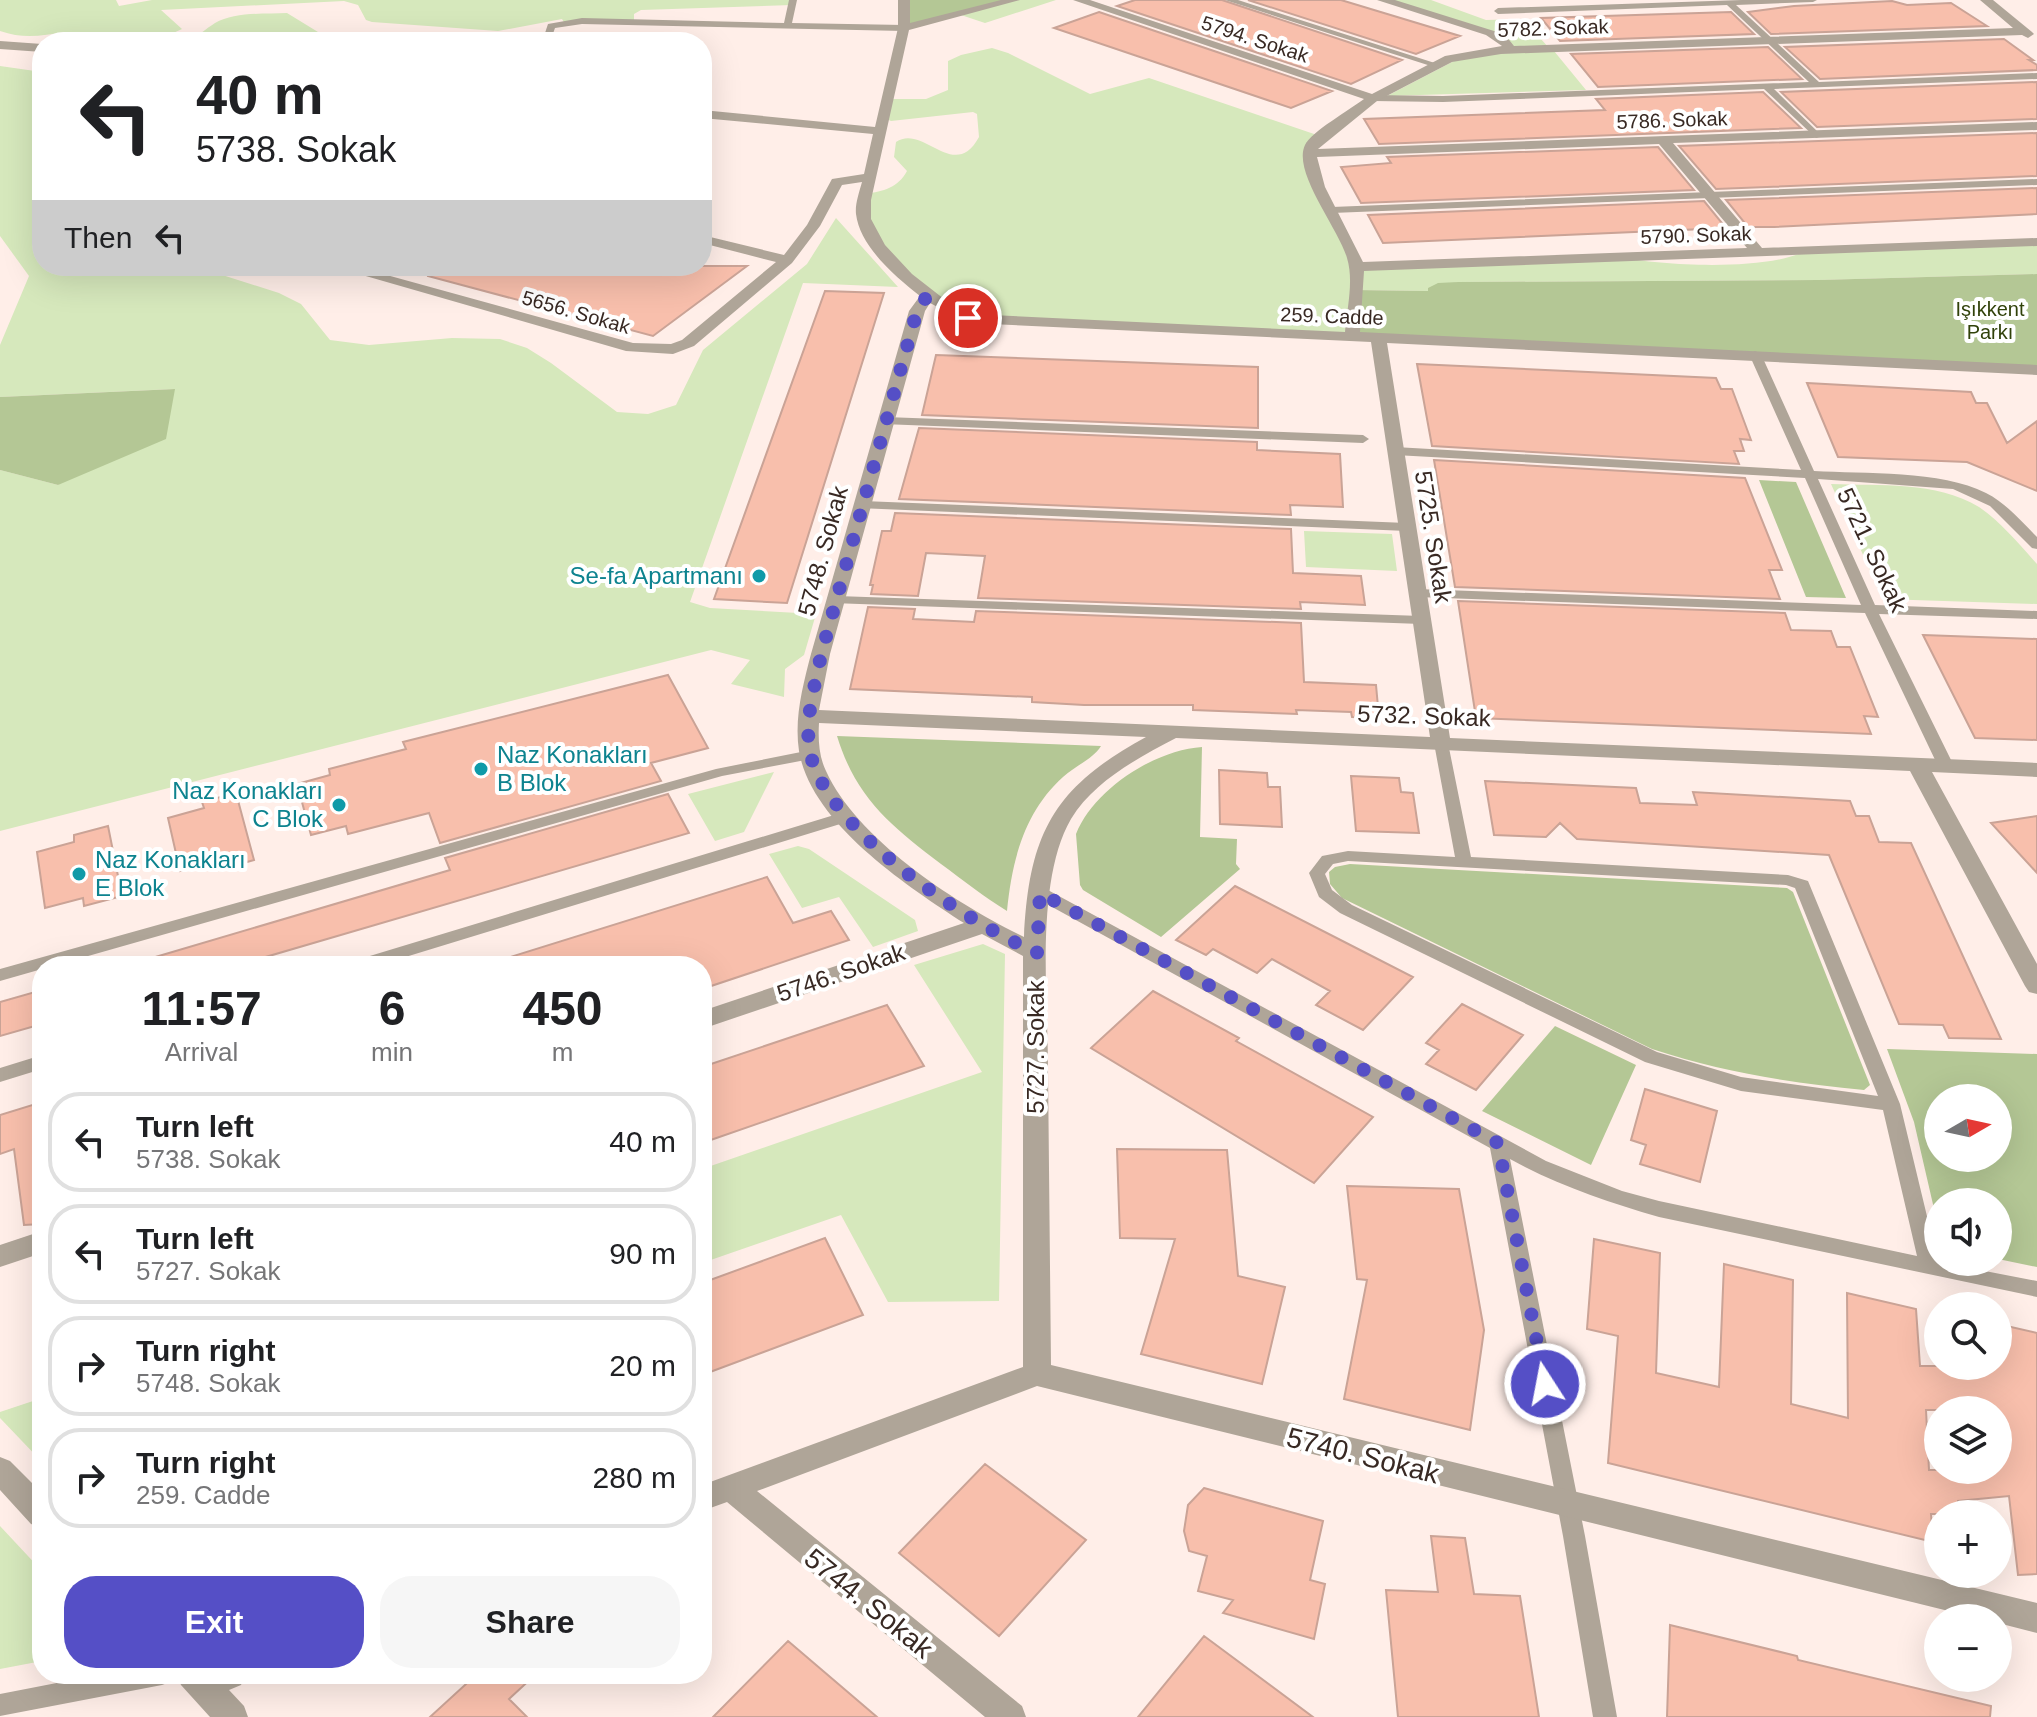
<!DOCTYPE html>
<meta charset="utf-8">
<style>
body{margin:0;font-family:Arial,sans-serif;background:#f6f6f6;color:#202124;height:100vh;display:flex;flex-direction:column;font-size:30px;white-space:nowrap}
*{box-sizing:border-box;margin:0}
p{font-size:26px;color:#757577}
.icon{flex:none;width:44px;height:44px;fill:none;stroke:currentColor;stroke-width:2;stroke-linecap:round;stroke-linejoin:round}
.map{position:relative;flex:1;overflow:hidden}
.panel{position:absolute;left:32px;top:956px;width:680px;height:728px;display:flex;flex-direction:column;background:#fff;border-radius:32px;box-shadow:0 8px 32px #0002}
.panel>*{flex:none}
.banner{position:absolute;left:32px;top:32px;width:680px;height:244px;border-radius:32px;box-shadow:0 8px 32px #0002;background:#fff;color:#202124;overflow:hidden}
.needle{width:52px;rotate:81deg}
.buttons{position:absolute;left:1924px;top:1084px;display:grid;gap:16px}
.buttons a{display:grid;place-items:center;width:88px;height:88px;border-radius:50%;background:#fff;box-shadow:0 8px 32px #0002;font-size:40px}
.pin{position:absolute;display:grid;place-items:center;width:68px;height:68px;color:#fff;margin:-34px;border:4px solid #fff;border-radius:50%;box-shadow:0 2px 8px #0007}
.me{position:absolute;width:88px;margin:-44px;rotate:349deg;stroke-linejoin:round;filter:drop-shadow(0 0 6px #0008)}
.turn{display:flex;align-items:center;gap:28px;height:168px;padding:0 32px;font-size:36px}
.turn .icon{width:104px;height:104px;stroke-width:2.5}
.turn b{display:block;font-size:56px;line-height:68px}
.then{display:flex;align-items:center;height:76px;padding:0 32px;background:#0003;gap:16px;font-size:30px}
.eta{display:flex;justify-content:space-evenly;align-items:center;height:136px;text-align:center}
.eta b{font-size:48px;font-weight:600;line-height:56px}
.action{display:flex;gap:16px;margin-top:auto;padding:16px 32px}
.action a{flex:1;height:92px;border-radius:32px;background:#554fc6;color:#fff;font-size:32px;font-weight:600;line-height:92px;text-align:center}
.action a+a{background:#f6f6f6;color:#202124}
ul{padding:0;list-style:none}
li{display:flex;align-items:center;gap:24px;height:100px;margin:0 16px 12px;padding:0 16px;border:4px solid #e0e0e0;border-radius:32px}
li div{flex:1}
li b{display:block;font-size:30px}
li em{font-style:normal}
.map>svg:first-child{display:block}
</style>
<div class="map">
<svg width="2037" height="1717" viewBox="0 0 2037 1717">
<rect width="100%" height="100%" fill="#ffeee8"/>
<path fill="#d6e8bc" d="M0 0H116L119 6 152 0H793L792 5 641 10 634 14V22L565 24 562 19 498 31 372 22 366 20 358 5 344 1 161 10 182 29C154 43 91 51 65 32 41 36 23 39 0 31Z
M1014 0H1056L985 23 958 14Z
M1383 0H1431L1486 20 1523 19 1549 48 1511 50 1502 39Z
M287 13 318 32 348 42H182C200 36 201 32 215 23 234 12 265 14 287 13Z
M992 48 1008 53 1090 94 1149 78 1320 136 1309 152 1356 267 1619 257C1664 266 1765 271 1806 251L2037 242V274L1819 280 1458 282 1428 291 1355 290 1352 336 956 314 882 248 863 207 866 194C883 191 898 188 907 171L894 157 896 142C923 123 954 183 979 137L977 114 973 112 891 121 884 118 888 99H926L948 90V61L961 55Z
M1554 51 1586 90 1387 96 1454 61 1488 54Z
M0 66 42 72V266H194L279 293 301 304 330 340 369 345 452 338 500 339 527 348 551 363 617 412 648 414 676 405 703 350 807 264 836 218 898 287 803 283 690 602 710 608 816 614 804 655 785 669 784 697 731 684 750 660 711 650 0 831V470L58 485 174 389 0 397V345L29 276 0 236Z
M1831 484C1878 486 1937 481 1979 507 2001 522 2019 544 2037 564V604L1883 599Z
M1304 531 1392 534 1397 571 1306 567Z
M774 772 744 832 715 841 688 794Z
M798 846 809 849 915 920 918 931 873 947 839 897 802 908 769 854Z
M983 944 1005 954 999 1301 888 1302 841 1215 702 1263V1169L982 1072 914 965Z
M42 1398V1462L0 1418V1412Z
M0 1526 42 1571V1661L0 1669Z"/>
<path fill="#b4c795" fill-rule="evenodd" d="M904 0H1014L904 28Z
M2037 274V370L1352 336 1355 290 1428 291V288L1438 283 1458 282 1819 280Z
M175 389 166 439 58 485 0 470V397Z
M1759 480 1796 482 1846 598 1806 597Z
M837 736 1101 746C1093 759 1075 766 1063 777 1024 812 1012 861 1007 911 984 897 963 880 941 864 891 826 856 798 837 736Z
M1202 747 1200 837 1237 839 1236 864 1240 869 1161 937 1083 890 1080 885 1076 834C1094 789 1155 750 1202 747Z
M1350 864 1787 888 1793 892 1870 1085 1864 1090C1791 1083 1722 1072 1652 1049L1342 898 1330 884 1329 872 1335 867Z
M1555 1026 1636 1065 1591 1165 1482 1111Z
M1887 1049 2037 1054V1267L1998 1259V1202H1938V1226L1914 1122ZM1938 1098H1998V1158H1938Z"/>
<path fill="#f8bfac" stroke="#caa396" stroke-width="2" fill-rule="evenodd" d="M1135 0H1222L1402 60 1351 84 1117 6Z
M1248 0H1341L1460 36 1416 54Z
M1892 1 1907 5 1951 3 1987 26 1771 34 1748 12 1794 6Z
M1099 12 1332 91 1291 108 1054 28Z
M1731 12 1754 34 1560 41 1541 18Z
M2004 39 2033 60H2029L2037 65V70L1820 79 1785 47Z
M1768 47 1802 79 1598 87 1571 54Z
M2037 82V119L1817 127 1781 92Z
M1763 92 1801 128 1379 144 1364 119 1605 110 1596 99Z
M2037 133V176L1716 189 1679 146Z
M1658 147 1694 190 1361 203 1341 167 1391 163 1387 157Z
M2037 188V214L1774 227H1748L1726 200Z
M1704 201 1726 228 1383 243 1368 215Z
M429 266H747L653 336 428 276Z
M825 291 884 293 787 603 714 599Z
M936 355 1258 367V428L922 415Z
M1417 364 1716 378 1721 389H1732L1751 440 1740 439 1744 451H1734L1739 464 1432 446Z
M1807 383 1971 392 1976 403H1987L2007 443 2037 421V491L1967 462 1838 457Z
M919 428 1257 442V450L1340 454 1343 507 1290 505 1291 515 899 499Z
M1434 460 1745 478 1782 570H1769L1780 599 1455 587Z
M895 513 1291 529 1293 573 1361 576 1365 605 1300 602 1301 609 978 598 985 556 926 553 918 596 871 594 873 585H870L882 531H891Z
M1458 601 1785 613 1791 630 1831 631 1837 647H1850L1878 717 1864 716 1871 734 1476 718Z
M868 607 915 609 913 619 974 622 976 611 1301 623 1304 682 1376 685 1379 718 1352 717 1351 712 1296 710 1297 714 1193 710V705H1084L1032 702V697L850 689Z
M1923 635 2037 639V740L1975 738Z
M668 675 708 748 651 763 661 781 440 843 429 813 348 834 346 826 311 835 297 784 330 775 329 769 406 749 403 742Z
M1219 770 1267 773 1268 787H1280L1282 827 1220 824Z
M1351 776 1399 778 1401 792 1413 793 1419 833 1356 831Z
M1485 781 1636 788 1640 803 1697 805 1693 792 1850 801 1856 816H1869L1879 842 1911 843 2001 1039 1949 1038 1943 1025 1899 1024 1829 855 1577 839 1560 823 1546 837 1494 835Z
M236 793 254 860 219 870 217 862 180 871 168 818 204 808 202 802Z
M668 794 689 833 252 961 253 966H153L152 958 450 870 445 858Z
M2037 816V873L1991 823Z
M108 826 122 896 84 906 83 898 45 908 37 852 74 842V835Z
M767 877 793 923 831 911 849 940 702 989V966H505L504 959Z
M1235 886 1364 952 1413 977 1363 1030 1316 1005 1330 991 1272 959 1257 973 1213 949 1206 955 1176 940Z
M42 990V1024L0 1036V1002Z
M1153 991 1239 1038 1236 1041 1373 1117 1314 1183 1091 1048Z
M1462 1004 1523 1035 1476 1090 1426 1064 1439 1050 1426 1043Z
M887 1005 924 1066 702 1143V1067Z
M1645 1089 1717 1111 1700 1182 1640 1164 1646 1145 1631 1140Z
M42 1102V1224L24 1225 14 1149 0 1154V1115Z
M1117 1149 1227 1150 1238 1276 1285 1287 1262 1384 1141 1354 1175 1239 1120 1238Z
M1347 1186 1459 1189 1484 1330 1470 1430 1344 1399 1367 1280 1357 1279Z
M825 1238 863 1315 702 1375V1283Z
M1594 1239 1660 1253 1656 1373 1719 1387 1724 1264 1793 1280 1791 1404 1848 1418 1847 1293 1916 1309 1920 1366H1998V1324L2037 1333V1574L2018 1575 2009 1496 1958 1501 1959 1514H1931L1933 1542 1608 1463 1618 1336 1587 1329ZM1926 1410H1998V1470H1929Z
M985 1464 1086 1540 999 1636 899 1553Z
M1204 1488 1323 1521 1310 1580 1325 1584 1314 1639 1223 1613 1233 1600 1198 1591 1207 1556 1189 1551 1184 1531 1188 1505Z
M1431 1536 1465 1538 1474 1594 1520 1596 1539 1717H1398L1386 1590 1438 1592Z
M1670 1625 1797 1656 1798 1660 1991 1706 1990 1717H1667Z
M1204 1636 1313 1717H1138Z
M788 1641 877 1717H713Z
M477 1674H536L509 1699 527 1717H430Z"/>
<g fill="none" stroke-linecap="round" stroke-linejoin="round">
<path fill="#afa598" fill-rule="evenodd" d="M789 0H797L792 23 904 25 908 28 904 31 582 24 555 28 550 42H542L548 24 582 18 784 23Z
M1225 0H1238L1441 65 1434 67Z
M1742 0H1817L1813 2 1736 5 1819 82 2037 73V79L1774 89 1819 133V137L1816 138 1764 89 1443 102 1373 101 1368 98 1373 95 1443 96 1809 82 1727 5 1498 14 1494 11 1498 8Z
M2037 179V185L1332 213 1327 210 1332 207Z
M1755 351 1761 354 1814 471C1864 474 1941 470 1986 493 2006 503 2021 521 2037 537V549L2032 548 1990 506 1953 489 1818 479 1875 605 2037 611V619L1879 614 1954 766 1951 769H1941L1938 766 1865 613 1417 597 1410 593 1417 589 1861 605 1805 478 1395 455 1389 451 1395 447 1801 470 1749 354Z
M886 417 1363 435 1369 439 1363 443 882 424V418Z
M863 501 1407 523 1414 527 1407 531 858 508V502Z
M837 596 1421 616 1428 620 1421 624 832 603 830 600 832 597Z
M1441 738 1448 743 1471 857 1788 875 1808 881 1900 1104 1938 1262 2037 1281V1297L1659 1217C1608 1202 1557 1185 1510 1159L1585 1536 1617 1717H1593L1563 1536 1490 1148 1034 897 1032 893 1034 889H1046L1546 1161 1622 1191 1659 1201 1917 1256 1883 1110 1741 1091 1645 1062 1340 913 1319 897 1309 873 1322 856 1348 851 1455 857 1434 743ZM1348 861 1786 885 1795 888 1878 1096 1741 1077 1657 1052 1352 905 1332 890 1325 874 1333 864Z
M811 750 819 755 816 758 722 776 53 966H42V969L0 981V969L716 769Z
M844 812 852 817 850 821 376 966H348L350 962Z
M42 1055V1069L0 1082V1068Z
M103 1674H174L170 1682 162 1685 0 1716V1694Z"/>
<path fill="#afa598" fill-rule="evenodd" d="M898 0H910V23L1001 0H1020L909 30 871 200V219L885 245 912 274 944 299 971 314 1345 332C1347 308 1354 281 1347 258 1339 229 1292 172 1305 145 1311 132 1351 109 1364 99L1073 0H1090L1372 94 1445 56 1502 46 1486 35 1377 0H1395L1494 31 1506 36 1514 46 2013 28 1980 0H1993L2032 32 2034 34 2028 38 2022 35 1501 54 1452 62 1377 101 1318 149 2037 122V130L1673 143 1762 248 2037 238V246L1364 271 1360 332 2037 365V375L1387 343 1450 738 2037 763V777L1932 772 2037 964V994L2029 992 2025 986 1910 771 1176 738C1138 758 1094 781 1071 819 1035 881 1048 997 1048 1069 1049 1168 1050 1266 1051 1365L2037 1603V1633L1998 1623V1618H1977L1037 1386 757 1491 1022 1706 1026 1717H985L727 1502 702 1511V1485L1023 1367V956L982 934 702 1029V1011L964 923C907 886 811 823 799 751 794 718 803 685 811 654L909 311 920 296C896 277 860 247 856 214 855 204 859 193 862 182L842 185 820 226 792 263 694 346 673 354 626 351 331 266H354L633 343 671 344 682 340 776 262 702 243V235L784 255 807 225 832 179 864 174 873 134 702 118V110L875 127 898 28ZM1659 144 1747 248 1363 262 1325 187 1317 157ZM930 303 968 323 1371 342 1430 737 819 710 830 654 925 311ZM819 723 1146 737C1054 787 1029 833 1024 937 958 905 857 840 826 771 819 757 818 739 819 723Z
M0 41 42 44V52L0 49Z
M42 1231V1253L0 1267V1245Z
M0 1457 10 1461 42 1493V1528L31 1524 0 1490Z
M176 1674H246L241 1685 229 1690 244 1706 248 1717H210L181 1685Z"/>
</g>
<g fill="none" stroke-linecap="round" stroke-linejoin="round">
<path stroke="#554fc6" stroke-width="14" stroke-dasharray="0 25.2" d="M968 318 945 309 927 296 917 311 821 655C815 687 804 720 810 752 826 830 967 922 1037 953L1040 893 1498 1143 1545 1384"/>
</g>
<g fill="#0f9aa8" stroke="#fff" stroke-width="3">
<circle cx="759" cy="576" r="8"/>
<circle cx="481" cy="769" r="8"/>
<circle cx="339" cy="805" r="8"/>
<circle cx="79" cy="874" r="8"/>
</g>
<g text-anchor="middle" stroke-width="8" stroke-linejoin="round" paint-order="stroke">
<g font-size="20" fill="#382923" stroke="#fff">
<text transform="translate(1553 28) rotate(-2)" y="7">5782. Sokak</text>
<text transform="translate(1255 39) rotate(18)" y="7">5794. Sokak</text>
<text transform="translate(1672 120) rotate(-2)" y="7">5786. Sokak</text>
<text transform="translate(1696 235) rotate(-2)" y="7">5790. Sokak</text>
<text transform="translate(576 312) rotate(16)" y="7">5656. Sokak</text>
<text transform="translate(1332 316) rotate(2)" y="7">259. Cadde</text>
</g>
<g font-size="20" fill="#31420a" stroke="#fff">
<text x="1990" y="316">Işıkkent<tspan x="1990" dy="23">Parkı</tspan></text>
</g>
<g font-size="24" fill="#382923" stroke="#fff">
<text transform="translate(1433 537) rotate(81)" y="8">5725. Sokak</text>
<text transform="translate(1872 550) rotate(65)" y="8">5721. Sokak</text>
<text transform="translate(823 551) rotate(-75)" y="8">5748. Sokak</text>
<text transform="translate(1424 716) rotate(2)" y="8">5732. Sokak</text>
<text transform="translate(841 973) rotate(-19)" y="8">5746. Sokak</text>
<text transform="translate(1036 1047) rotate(-90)" y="8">5727. Sokak</text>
</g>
<g font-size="24" fill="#0d838f" stroke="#fff" text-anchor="end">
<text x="743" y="584">Se-fa Apartmanı</text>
<text x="497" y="763" text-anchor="start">Naz Konakları<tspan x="497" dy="28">B Blok</tspan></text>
<text x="323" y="799">Naz Konakları<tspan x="323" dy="28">C Blok</tspan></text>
<text x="95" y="868" text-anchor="start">Naz Konakları<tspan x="95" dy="28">E Blok</tspan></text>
</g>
<g font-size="28" fill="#382923" stroke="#fff">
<text transform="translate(1363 1455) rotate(14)" y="10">5740. Sokak</text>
<text transform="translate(869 1603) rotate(39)" y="10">5744. Sokak</text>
</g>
</g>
</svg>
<div class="buttons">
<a><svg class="needle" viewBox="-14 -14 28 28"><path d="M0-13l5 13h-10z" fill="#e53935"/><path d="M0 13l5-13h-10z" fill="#757577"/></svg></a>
<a><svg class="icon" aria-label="sound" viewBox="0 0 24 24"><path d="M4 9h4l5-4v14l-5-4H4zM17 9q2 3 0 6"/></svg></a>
<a><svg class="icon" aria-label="search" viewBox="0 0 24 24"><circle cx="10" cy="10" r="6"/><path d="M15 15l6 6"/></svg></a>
<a><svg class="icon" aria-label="layers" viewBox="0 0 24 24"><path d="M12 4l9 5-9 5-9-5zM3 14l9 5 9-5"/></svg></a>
<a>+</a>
<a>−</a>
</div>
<div class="pin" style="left:968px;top:318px;background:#d93025"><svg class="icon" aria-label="arrive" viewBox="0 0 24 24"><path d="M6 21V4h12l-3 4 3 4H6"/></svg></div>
<svg class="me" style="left:1545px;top:1384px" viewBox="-20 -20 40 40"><circle r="17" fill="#554fc6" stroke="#fff" stroke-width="3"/><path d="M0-11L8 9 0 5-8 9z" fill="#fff"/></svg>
<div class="banner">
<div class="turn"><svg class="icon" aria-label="left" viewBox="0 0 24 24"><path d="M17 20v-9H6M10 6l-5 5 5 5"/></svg><div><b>40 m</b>5738. Sokak</div></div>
<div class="then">Then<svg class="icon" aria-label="left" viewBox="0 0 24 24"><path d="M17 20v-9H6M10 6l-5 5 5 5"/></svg></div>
</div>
<section class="panel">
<div class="eta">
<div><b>11:57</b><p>Arrival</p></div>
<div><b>6</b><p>min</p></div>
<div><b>450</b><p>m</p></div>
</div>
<ul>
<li><svg class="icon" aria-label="left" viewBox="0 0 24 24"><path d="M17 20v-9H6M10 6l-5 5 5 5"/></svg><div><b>Turn left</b><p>5738. Sokak</p></div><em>40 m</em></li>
<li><svg class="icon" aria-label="left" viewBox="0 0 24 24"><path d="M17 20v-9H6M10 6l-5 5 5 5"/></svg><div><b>Turn left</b><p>5727. Sokak</p></div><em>90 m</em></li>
<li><svg class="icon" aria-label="right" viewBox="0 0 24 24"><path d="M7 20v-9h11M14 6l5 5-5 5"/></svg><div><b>Turn right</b><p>5748. Sokak</p></div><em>20 m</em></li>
<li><svg class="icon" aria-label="right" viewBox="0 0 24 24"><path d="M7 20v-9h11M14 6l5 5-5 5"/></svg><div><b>Turn right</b><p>259. Cadde</p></div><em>280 m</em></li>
</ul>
<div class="action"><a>Exit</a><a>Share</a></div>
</section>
</div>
